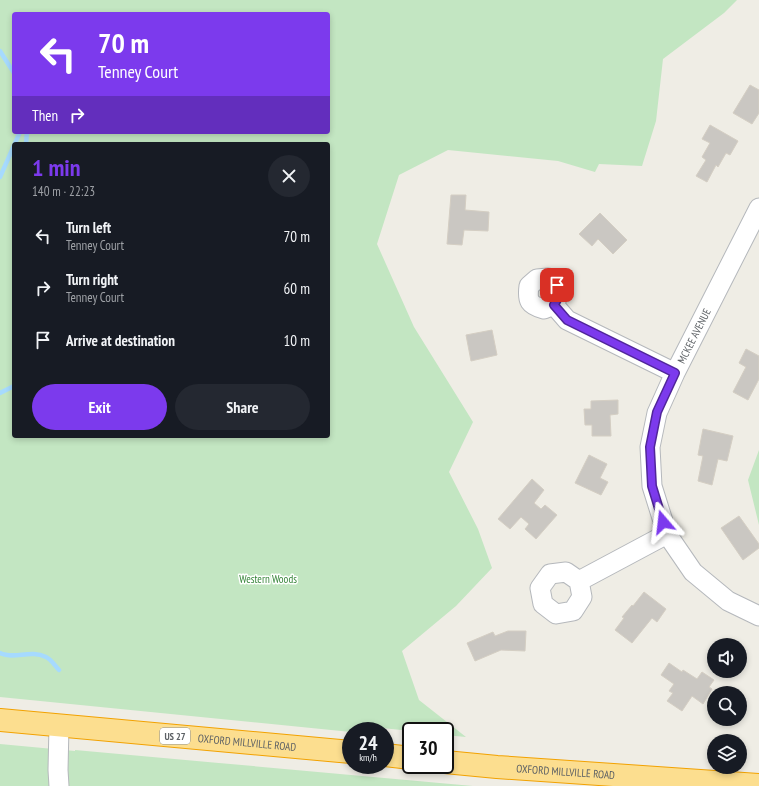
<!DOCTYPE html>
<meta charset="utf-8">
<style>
body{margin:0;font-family:"PT Sans Narrow",sans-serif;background:#242831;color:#f1f3f6;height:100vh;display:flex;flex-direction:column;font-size:15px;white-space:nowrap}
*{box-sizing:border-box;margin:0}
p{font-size:13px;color:#9ea1a6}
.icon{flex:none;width:22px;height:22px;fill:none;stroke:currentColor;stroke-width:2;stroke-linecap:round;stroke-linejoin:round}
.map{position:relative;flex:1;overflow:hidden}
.panel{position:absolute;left:12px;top:142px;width:318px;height:296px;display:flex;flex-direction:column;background:#171b24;border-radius:4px;box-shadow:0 2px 6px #0003}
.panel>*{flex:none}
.hud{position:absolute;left:12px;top:12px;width:318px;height:122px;border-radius:4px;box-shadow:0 2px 6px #0003;background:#7c3aed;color:#fff;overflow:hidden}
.buttons{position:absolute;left:707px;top:638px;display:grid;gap:8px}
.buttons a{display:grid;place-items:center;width:40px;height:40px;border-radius:50%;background:#171b24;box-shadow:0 2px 6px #0003;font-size:20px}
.speed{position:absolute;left:342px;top:722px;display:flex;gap:8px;font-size:20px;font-weight:700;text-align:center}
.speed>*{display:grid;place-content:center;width:52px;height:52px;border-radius:50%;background:#171b24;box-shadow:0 2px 6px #0003;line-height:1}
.speed small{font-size:10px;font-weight:400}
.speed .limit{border:2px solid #111;border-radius:6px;background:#fff;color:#111}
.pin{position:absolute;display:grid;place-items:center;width:34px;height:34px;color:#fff;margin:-17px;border-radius:8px;box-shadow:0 2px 6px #0006}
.me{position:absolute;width:44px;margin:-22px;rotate:343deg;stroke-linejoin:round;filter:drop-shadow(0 0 3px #0008)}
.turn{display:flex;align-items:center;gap:14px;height:84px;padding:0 20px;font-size:18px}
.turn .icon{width:52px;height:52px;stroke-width:2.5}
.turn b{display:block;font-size:28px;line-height:34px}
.then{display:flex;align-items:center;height:38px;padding:0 20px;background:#0003;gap:8px;font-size:15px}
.round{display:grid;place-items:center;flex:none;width:42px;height:42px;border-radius:21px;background:#242831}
.overview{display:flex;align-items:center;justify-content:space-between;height:68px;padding:0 20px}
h1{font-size:24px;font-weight:700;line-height:30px;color:#7c3aed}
.button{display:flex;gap:8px;margin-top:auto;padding:8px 20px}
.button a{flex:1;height:46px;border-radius:24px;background:#7c3aed;color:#fff;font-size:16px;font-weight:700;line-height:46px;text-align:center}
.button a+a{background:#242831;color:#f1f3f6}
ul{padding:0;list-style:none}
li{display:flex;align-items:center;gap:12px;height:52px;padding:0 20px}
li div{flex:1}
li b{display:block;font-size:15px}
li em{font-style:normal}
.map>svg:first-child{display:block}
</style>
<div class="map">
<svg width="759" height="786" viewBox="0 0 759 786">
<rect width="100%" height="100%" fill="#efede5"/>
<path fill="#c3e6c2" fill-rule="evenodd" d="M0 0H737L724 13 663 59 656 121 642 166 599 164 595 172 558 161 448 150 399 175 377 244 414 327 473 422 449 472 478 529 492 568 456 606 402 651 419 700 466 737 445 735V731H411L382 728 381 731 351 732 0 697ZM14 14H328V132H14ZM14 144H328V436H14Z
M759 450V525L748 480Z
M0 744 75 751V750L473 786H0Z"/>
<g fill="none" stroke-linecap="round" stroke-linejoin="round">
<path stroke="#a6dafe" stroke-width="4.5" d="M0 51 14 73
M26 144 27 132
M0 177 20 132
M0 393 14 386
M0 653C15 660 30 649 46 657 51 659 55 666 59 670"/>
</g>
<path fill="#cac7c2" stroke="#d4cec3" d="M750 85 759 90V113L752 124 733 113Z
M710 125 738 141 730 155 726 153 718 167 716 165 707 182 696 176 706 160 702 157 710 143 702 139Z
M451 195H466L465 210 489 212 488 231 464 230 462 245 447 244Z
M600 213 627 240 613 254 598 239 592 246 579 234Z
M492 330 497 355 471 361 466 335Z
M746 349 759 356V379L748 400 733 392 746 367 739 363Z
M618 400V414L610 415 611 436H592V425H585L584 409H591V401Z
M703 429 733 436 727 461 718 459 712 485 698 481 703 456 698 455Z
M589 455 607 464 600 478 608 482 601 495 575 483Z
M532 479 544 490 534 503 541 509 545 505 557 515 536 539 525 529 529 524 521 517 510 529 498 519Z
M739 516 759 544V548L743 560 721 528Z
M644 592 666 609 657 622 652 618 632 643 615 630 624 618 622 617 632 605 633 606Z
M508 631H526L525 651 501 650 475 661 467 643 493 632 495 636Z
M669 663 682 672 683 670 697 679 702 672 714 680 709 687 712 689 703 704 692 696 682 711 667 701 673 693 669 691 674 684 661 675Z"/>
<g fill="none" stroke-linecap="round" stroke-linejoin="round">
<g stroke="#b5b8bc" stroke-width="21">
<path id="minor" d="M759 208 675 373 657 413 650 447 652 486 667 534 693 572 728 601 759 616
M554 305 544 309C529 305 527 301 529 286L537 279 548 278C560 288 561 291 554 305L567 320 675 373
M579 581 582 597 573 611 556 614 543 604 540 588 550 574 566 572 579 581 667 534
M59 726 58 770 59 786"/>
</g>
<g stroke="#f2a202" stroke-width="24">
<g id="highway">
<path id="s1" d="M0 720 351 752"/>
<path d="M385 755 411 758"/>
<path id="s2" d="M445 762 497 767 759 785"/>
</g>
</g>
<use href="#minor" stroke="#fff" stroke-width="19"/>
<use href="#highway" stroke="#fcde8f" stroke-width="22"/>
</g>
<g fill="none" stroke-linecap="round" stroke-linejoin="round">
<g stroke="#51269a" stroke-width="10">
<path id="route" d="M557 285 559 296 554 305 567 320 675 373 657 412 650 447 652 486 663 522"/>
</g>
<use href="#route" stroke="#7c3aed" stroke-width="7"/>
</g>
<g text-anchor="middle" stroke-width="3" stroke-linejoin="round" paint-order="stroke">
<rect fill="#fff" stroke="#8e9093" stroke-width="1" x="160" y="728" width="30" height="16" rx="3"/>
<g font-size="10" font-weight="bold" fill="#5d6165">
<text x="175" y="740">US 27</text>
</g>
<g font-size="11" fill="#5d6165" stroke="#fff">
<text transform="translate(694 336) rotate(-63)" y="4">MCKEE AVENUE</text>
<text dy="4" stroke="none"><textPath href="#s1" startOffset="248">OXFORD MILLVILLE ROAD</textPath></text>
<text dy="4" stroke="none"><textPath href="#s2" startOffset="121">OXFORD MILLVILLE ROAD</textPath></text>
</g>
<g font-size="11" fill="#358438" stroke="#fff">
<text x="268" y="583">Western Woods</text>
</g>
</g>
</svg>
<div class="buttons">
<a><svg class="icon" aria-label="sound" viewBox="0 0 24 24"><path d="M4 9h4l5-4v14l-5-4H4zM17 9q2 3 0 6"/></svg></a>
<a><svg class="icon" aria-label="search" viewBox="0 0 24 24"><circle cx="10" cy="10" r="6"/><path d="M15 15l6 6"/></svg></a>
<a><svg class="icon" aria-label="layers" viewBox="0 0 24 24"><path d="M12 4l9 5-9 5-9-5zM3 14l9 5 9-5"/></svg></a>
</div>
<div class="speed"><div>24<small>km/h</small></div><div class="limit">30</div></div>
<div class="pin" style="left:557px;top:285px;background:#d93025"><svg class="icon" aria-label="arrive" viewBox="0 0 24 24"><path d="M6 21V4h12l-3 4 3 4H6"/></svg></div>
<svg class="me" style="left:663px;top:522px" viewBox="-20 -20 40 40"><path d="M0-17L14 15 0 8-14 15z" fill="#7c3aed" stroke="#fff" stroke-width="4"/></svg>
<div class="hud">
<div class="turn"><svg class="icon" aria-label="left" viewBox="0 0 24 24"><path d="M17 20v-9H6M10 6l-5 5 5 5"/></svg><div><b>70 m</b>Tenney Court</div></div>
<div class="then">Then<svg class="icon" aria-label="right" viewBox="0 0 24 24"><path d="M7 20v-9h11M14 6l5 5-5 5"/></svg></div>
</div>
<section class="panel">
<div class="overview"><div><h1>1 min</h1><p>140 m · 22:23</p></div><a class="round"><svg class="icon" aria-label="close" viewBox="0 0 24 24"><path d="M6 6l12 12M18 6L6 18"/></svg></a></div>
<ul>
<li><svg class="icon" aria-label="left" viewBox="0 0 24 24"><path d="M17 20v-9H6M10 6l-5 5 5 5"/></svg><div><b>Turn left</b><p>Tenney Court</p></div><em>70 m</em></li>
<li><svg class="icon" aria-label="right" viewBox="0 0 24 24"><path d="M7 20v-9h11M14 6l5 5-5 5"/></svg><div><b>Turn right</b><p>Tenney Court</p></div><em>60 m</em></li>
<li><svg class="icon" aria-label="arrive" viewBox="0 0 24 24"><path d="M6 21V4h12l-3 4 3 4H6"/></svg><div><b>Arrive at destination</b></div><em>10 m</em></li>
</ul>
<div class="button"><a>Exit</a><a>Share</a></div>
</section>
</div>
